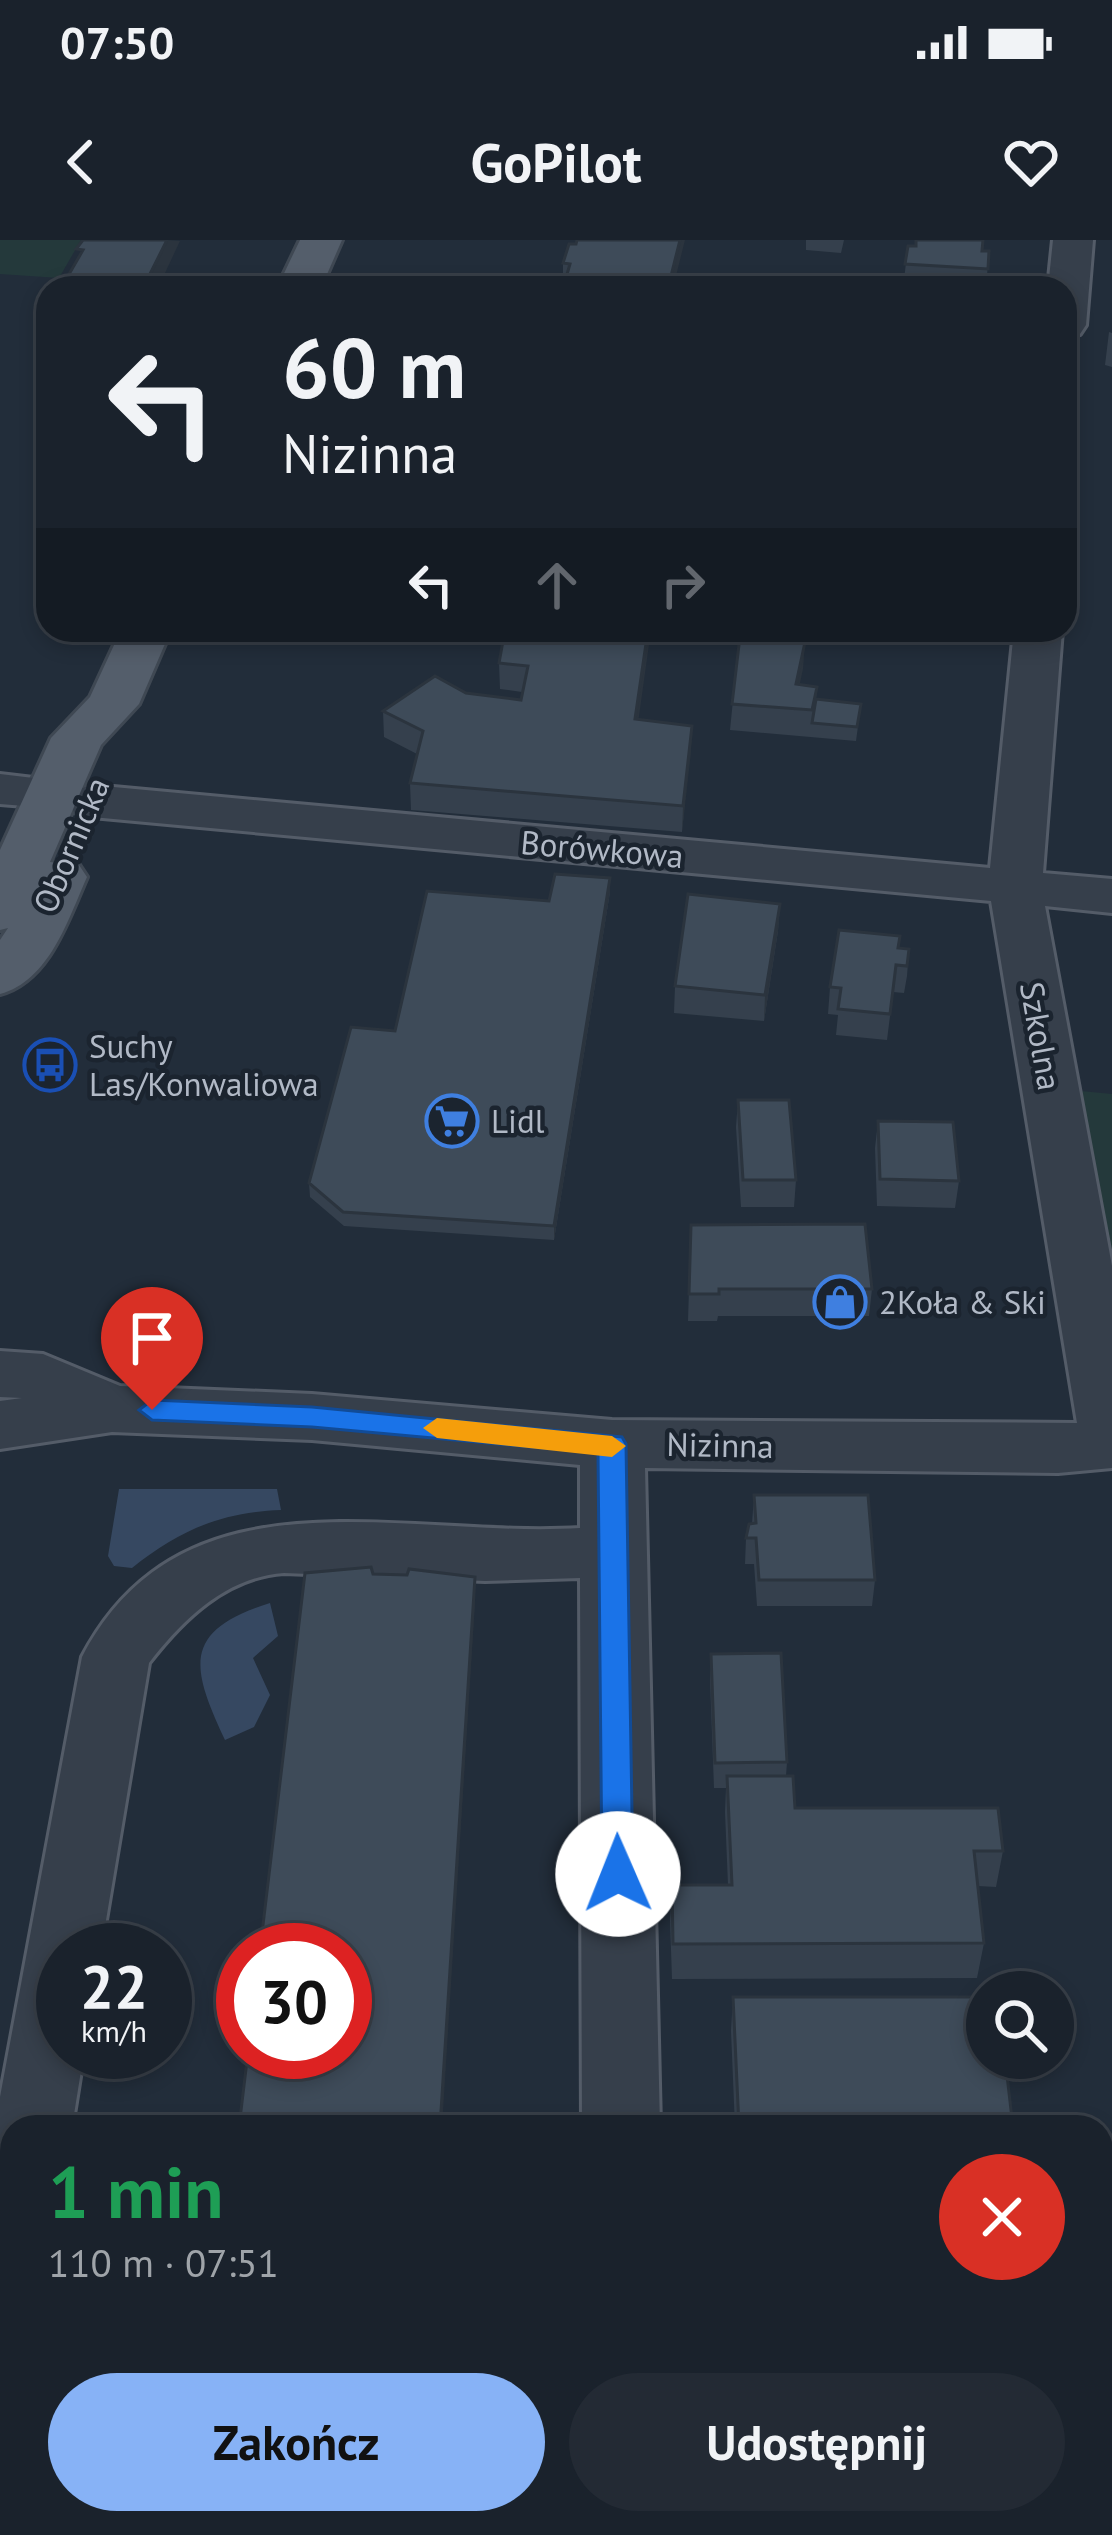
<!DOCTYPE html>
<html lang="pl">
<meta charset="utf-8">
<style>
body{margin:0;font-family:"PT Sans",sans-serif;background:#232a34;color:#f1f3f6;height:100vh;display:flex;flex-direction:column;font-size:45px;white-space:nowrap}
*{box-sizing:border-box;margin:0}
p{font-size:39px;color:#9fa4a9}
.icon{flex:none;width:66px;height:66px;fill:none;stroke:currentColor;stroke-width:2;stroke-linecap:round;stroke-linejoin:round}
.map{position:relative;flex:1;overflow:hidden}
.drawer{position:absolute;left:0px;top:1875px;width:1113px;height:420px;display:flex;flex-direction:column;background:#1a222c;border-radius:36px 36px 0 0;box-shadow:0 6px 18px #0003,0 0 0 3px #383f48}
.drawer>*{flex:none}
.top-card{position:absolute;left:36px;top:36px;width:1041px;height:366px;border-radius:36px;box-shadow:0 6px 18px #0003,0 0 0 3px #383f48;background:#1a222c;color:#f1f3f6;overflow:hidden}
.fabs{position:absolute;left:966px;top:1731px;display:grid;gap:24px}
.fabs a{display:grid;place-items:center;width:108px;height:108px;border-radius:50%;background:#1a222c;box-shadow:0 6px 18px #0003,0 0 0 3px #383f48;font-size:60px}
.speed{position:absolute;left:36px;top:1683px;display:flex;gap:24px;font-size:60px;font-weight:700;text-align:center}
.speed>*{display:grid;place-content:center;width:156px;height:156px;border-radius:50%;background:#1a222c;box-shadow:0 6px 18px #0003,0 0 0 3px #383f48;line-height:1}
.speed small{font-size:30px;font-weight:400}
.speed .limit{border:18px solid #d22;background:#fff;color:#111}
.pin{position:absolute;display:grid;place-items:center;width:102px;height:102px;color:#fff;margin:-123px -51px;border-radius:50% 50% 50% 0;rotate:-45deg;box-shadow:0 0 12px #0007}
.pin .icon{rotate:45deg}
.me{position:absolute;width:132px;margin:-66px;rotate:359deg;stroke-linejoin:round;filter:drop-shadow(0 0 9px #0008)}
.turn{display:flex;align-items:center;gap:42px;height:252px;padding:0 48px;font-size:54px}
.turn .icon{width:156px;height:156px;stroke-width:2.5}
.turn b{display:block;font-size:84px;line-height:102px}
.lanes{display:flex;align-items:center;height:114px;padding:0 48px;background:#0003;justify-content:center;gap:60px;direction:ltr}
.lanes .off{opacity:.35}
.round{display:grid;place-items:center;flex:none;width:126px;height:126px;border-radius:63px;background:#232a34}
.summary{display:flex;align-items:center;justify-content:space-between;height:204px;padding:0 48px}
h1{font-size:72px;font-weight:700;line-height:90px;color:#1e9e55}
.primary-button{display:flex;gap:24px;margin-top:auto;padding:24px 48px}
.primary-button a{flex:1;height:138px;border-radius:72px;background:#87b2f6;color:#111;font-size:48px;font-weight:700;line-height:138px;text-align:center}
.primary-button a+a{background:#232a34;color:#f1f3f6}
.status{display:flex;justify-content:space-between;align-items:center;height:84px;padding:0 60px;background:#1a222c;direction:ltr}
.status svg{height:33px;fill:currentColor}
header{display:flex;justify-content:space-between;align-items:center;height:156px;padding:0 48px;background:#1a222c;font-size:54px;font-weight:700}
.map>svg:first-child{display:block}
</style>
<div class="status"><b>07:50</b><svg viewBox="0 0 49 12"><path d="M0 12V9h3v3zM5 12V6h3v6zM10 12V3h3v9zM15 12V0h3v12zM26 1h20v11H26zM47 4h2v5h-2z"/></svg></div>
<header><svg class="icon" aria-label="back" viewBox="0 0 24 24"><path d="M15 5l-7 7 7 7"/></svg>GoPilot<svg class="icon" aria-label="heart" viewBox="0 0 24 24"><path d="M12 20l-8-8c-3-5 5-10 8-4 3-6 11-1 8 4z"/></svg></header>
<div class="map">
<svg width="1112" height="2295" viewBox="0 0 1112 2295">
<rect width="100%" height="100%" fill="#222d3a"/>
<path fill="#24393b" d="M0 0H81L59 38 0 34Z
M1081 851 1112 854V1034Z"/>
<path fill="#364861" d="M119 1249H277L281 1270C221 1272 178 1291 132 1328L114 1326 108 1316Z
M270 1363 278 1396 253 1418 270 1455 254 1487 225 1500C191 1427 181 1391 270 1363Z"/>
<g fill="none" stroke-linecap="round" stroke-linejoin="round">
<g stroke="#545c68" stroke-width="6">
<path id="minor" d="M1053 0H1093L1086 85 1080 94 1065 98V48H1048Z
M1014 390H1062L1043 633 1112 639V673L1045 666 1112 1026V1228L1058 1233 645 1228 660 1887H582L580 1338 485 1341 284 1333C226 1337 183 1379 149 1423L101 1710H63V1812H84L72 1887H12V1914L6 1911 0 1899V1857L82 1417C184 1222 403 1299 580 1288V1225L312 1200 112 1192 0 1209V1161L22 1158 0 1157V1111L43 1114 120 1146 312 1154 612 1180 1077 1183 991 661 92 577 74 572 68 563 49 568 0 564V534L67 542 73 551 92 545 990 628Z
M584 2283H668L669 2295H583Z"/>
</g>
<g stroke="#3f4853" stroke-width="6">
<path id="major" d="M300 0H342L321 48H277Z
M121 390H171L139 464 101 505 50 622 79 625 87 637C68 680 49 741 0 754V700L8 688 0 690V610L51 498 90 457Z"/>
</g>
<use href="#minor" fill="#363f4b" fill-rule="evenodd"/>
<use href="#major" fill="#545e6b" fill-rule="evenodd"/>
</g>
<path fill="#35404d" d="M806 0H844L841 13 806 10Z
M576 4 563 48V23Z
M908 6 989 11 986 48H903Z
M48 71V114H41L38 89Z
M1109 92 1112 93V127L1105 125Z
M505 390 639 479 692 486 682 592 411 570 410 543 417 514 384 497 383 471 466 453 521 460 522 452 500 449 499 423Z
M690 390H747L746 397 805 402 799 445 817 447 816 459 861 464 856 501 730 490 739 400 690 395Z
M823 390H881V395Z
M610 638V652L554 1000 344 986 310 957 309 943 395 791 549 661Z
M780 664 778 691 764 781 674 773 675 746Z
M899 708 909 709 907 736 904 753 893 752 887 800 836 795 838 775 828 774 830 747Z
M738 860 796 940 794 967H741L736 887Z
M878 881 959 941 955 968 877 966 875 908Z
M691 985 872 1049 869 1076H718L717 1081H688Z
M754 1255 875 1340 872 1366H757L754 1324H745L746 1298 752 1284Z
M711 1414 787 1522 786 1536 795 1568 1003 1611 996 1647 978 1646 984 1703 977 1738 672 1739 670 1680 672 1645H728L725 1572 726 1548H714L710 1440Z
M733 1757 1013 1887H735L731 1791Z
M948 2283H1101L1104 2295H949Z"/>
<path fill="#2b343e" d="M167 0 180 1 158 48H143Z
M680 0H685L673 48H668Z
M648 390H651L635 505V479Z
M805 402 803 429 794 471 796 444Z
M692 486 691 512 682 592 683 566Z
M610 638V652L554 1000V986Z
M780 664 778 691 764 781 765 755Z
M475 1337V1363L442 1887H440Z"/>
<path fill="#3e4b59" stroke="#2b343e" stroke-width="3" d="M83 0H167L143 48H61L83 10 76 9Z
M577 0H680L668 48H563L570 24 563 23 569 4H576Z
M916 0H983L982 11H989L988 29 905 24 908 6H916Z
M48 71V90L38 89Z
M505 390H648L635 479 692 486 683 566 410 543 423 491 383 471 435 436 466 453 521 460 528 426 499 423Z
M740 396 805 402 796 444 817 447 812 470 732 464Z
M816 459 861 464 857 487 812 483Z
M555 634 610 638 554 986 343 972 309 943 351 787 395 791 427 651 549 661Z
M688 654 780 664 765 755 675 746Z
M839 690 900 696 898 708 909 709 907 726 896 725 890 774 838 769 841 748 830 747Z
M738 860H789L796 940H743Z
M878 881 953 882 959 941 880 939Z
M865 984 872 1049H719V1054H689L691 985Z
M754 1255H868L875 1340H759L756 1298H746L749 1284 756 1283Z
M371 1327 373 1334 407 1335 409 1329 475 1337 440 1887H239L248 1812H345V1710H260L305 1333Z
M781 1413 787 1522 715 1523 711 1414Z
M727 1536H793L795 1568H998L1003 1611H974L984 1703 673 1704 672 1645H732Z
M733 1757H987V1818H1005L1013 1887H739Z
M1101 2270 1104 2295H956L955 2283H1101Z
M755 2289H892L893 2295H755Z"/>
<path fill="#1a73e8" stroke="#114b97" stroke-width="3" d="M152 1160 312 1167 622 1197 626 1204 633 1634 629 1643 618 1647 607 1643 602 1634 598 1213 312 1187 152 1180 139 1170Z"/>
<path fill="#f59e0b" d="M437 1178 612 1196 626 1206 612 1217 437 1198 423 1188Z"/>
<defs>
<g id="bus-ring" transform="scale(2.7)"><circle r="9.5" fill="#1b242f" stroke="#1a4fb4" stroke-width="1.5"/><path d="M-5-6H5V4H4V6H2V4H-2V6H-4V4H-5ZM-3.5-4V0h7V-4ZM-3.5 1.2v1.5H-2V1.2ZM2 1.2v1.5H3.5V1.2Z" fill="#1a4fb4"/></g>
<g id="supermarket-ring" transform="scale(2.7)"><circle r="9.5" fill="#1b242f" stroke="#3f7fe0" stroke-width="1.5"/><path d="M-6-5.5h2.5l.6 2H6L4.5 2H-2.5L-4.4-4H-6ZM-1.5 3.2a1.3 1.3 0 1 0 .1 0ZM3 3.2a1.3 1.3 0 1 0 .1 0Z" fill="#3f7fe0"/></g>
<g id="shop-ring" transform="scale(2.7)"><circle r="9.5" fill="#1b242f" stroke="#3f7fe0" stroke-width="1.5"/><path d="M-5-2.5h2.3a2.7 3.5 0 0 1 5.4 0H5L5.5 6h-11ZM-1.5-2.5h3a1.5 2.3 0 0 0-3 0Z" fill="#3f7fe0"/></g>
</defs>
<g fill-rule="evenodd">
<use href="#bus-ring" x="50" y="825"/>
<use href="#supermarket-ring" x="452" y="881"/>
<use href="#shop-ring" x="840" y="1062"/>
</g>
<g text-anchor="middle" stroke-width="9" stroke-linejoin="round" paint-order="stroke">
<g font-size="33" fill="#b1b9c6" stroke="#1b242f">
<text transform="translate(71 605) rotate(-67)" y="12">Obornicka</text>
<text transform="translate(602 609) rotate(5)" y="12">Borówkowa</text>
<text transform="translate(1041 796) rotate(80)" y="12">Szkolna</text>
<text transform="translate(720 1205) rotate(1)" y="12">Nizinna</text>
</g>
<g font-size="33" fill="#b1b9c6" stroke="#1b242f" text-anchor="start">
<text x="89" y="818">Suchy<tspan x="89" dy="38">Las/Konwaliowa</tspan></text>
<text x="491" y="893">Lidl</text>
<text x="879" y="1074">2Koła &amp; Ski</text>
</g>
</g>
</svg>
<div class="fabs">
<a><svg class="icon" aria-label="search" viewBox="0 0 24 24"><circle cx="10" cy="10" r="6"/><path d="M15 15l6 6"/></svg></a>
</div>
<div class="speed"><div>22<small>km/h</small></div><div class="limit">30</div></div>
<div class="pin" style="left:152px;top:1170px;background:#d93025"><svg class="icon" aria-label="arrive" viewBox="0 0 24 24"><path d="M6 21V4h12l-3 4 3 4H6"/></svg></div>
<svg class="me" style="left:618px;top:1634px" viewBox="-20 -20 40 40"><circle r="19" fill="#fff"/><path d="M0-13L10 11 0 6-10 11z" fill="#1a73e8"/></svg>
<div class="top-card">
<div class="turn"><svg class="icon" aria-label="left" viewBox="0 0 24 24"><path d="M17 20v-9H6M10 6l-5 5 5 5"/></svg><div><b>60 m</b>Nizinna</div></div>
<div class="lanes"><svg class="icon" aria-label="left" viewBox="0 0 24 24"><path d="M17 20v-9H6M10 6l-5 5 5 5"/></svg><svg class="icon off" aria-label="ahead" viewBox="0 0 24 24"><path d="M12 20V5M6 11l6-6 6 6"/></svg><svg class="icon off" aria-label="right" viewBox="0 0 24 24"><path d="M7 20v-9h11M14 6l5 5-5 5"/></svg></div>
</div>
<section class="drawer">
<div class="summary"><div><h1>1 min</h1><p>110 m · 07:51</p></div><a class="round" style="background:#d93025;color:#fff"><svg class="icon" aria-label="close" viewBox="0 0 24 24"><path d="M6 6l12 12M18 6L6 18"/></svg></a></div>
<div class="primary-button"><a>Zakończ</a><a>Udostępnij</a></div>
</section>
</div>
